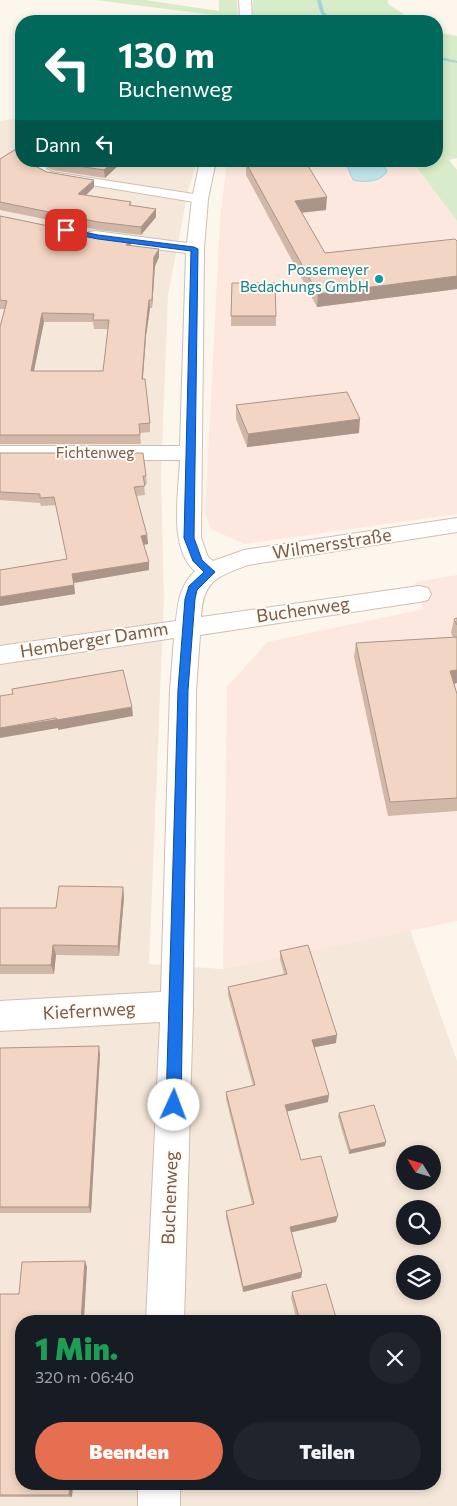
<!DOCTYPE html>
<html lang="de">
<meta charset="utf-8">
<style>
body{margin:0;font-family:Commissioner,sans-serif;background:#20242c;color:#f1f3f6;height:100vh;display:flex;flex-direction:column;font-size:19px;white-space:nowrap}
*{box-sizing:border-box;margin:0}
p{font-size:16px;color:#9ea1a6}
.icon{flex:none;width:28px;height:28px;fill:none;stroke:currentColor;stroke-width:2;stroke-linecap:round;stroke-linejoin:round}
.map{position:relative;flex:1;overflow:hidden}
.drawer{position:absolute;left:15px;top:1315px;width:426px;height:175px;display:flex;flex-direction:column;background:#171b24;border-radius:20px;box-shadow:0 2px 8px #0003}
.drawer>*{flex:none}
.banner{position:absolute;left:15px;top:15px;width:428px;height:152px;border-radius:20px;box-shadow:0 2px 8px #0003;background:#00695c;color:#fff;overflow:hidden}
.needle{width:32px;rotate:307deg}
.fabs{position:absolute;left:396px;top:1145px;display:grid;gap:10px}
.fabs a{display:grid;place-items:center;width:45px;height:45px;border-radius:50%;background:#171b24;box-shadow:0 2px 8px #0003;font-size:25px}
.pin{position:absolute;display:grid;place-items:center;width:42px;height:42px;color:#fff;margin:-21px;border-radius:10px;box-shadow:0 2px 8px #0006}
.me{position:absolute;width:55px;margin:-28px;rotate:2deg;stroke-linejoin:round;filter:drop-shadow(0 0 4px #0008)}
.turn{display:flex;align-items:center;gap:18px;height:105px;padding:0 20px;font-size:22px}
.turn .icon{width:65px;height:65px;stroke-width:2.5}
.turn b{display:block;font-size:35px;line-height:42px}
.then{display:flex;align-items:center;height:48px;padding:0 20px;background:#0003;gap:10px;font-size:19px}
.round{display:grid;place-items:center;flex:none;width:52px;height:52px;border-radius:26px;background:#20242c}
.summary{display:flex;align-items:center;justify-content:space-between;height:85px;padding:0 20px}
h1{font-size:30px;font-weight:800;line-height:38px;color:#1e9e55}
.cta{display:flex;gap:10px;margin-top:auto;padding:10px 20px}
.cta a{flex:1;height:58px;border-radius:30px;background:#e76f51;color:#fff;font-size:20px;font-weight:800;line-height:58px;text-align:center}
.cta a+a{background:#20242c;color:#f1f3f6}
.map>svg:first-child{display:block}
</style>
<div class="map">
<svg width="457" height="1506" viewBox="0 0 457 1506">
<rect width="100%" height="100%" fill="#fdf6ec"/>
<path fill="#f5e8da" fill-rule="evenodd" d="M21 118V161H197L188 191 168 295 161 474 164 598 149 964 223 969 410 930 457 1061V1506H0V121ZM405 1154H432V1181H405ZM405 1209H432V1236H405ZM405 1264H432V1291H405ZM21 1321H435V1484H21Z"/>
<path fill="#fde8e0" d="M227 161H298L307 163 310 161H412L457 221V514L244 544 211 529 205 514 220 219Z
M457 575V921L223 969 227 687 267 642 424 609 415 582Z"/>
<path fill="#d8ecc9" d="M95 0H145L219 11V0H237L238 21H231V19L222 16Z
M253 0H388V4L414 21H253Z
M436 32 457 36V158L449 160 457 170V221L412 161H436Z"/>
<path fill="#bfe3e8" stroke="#a5d3da" d="M345 161H381L387 171C382 182 364 183 353 180Z"/>
<g fill="none" stroke-linecap="round" stroke-linejoin="round">
<path fill="#a5d3da" fill-rule="evenodd" d="M317 0H321L324 12 334 21C322 21 319 10 317 0Z
M436 56 457 61V63L436 59Z"/>
<g stroke="#d1beb0" stroke-width="2">
<path id="lane" d="M38 161H49L46 166V169L52 172 200 195 206 199 200 203 49 178 35 171 34 166Z"/>
</g>
<g stroke="#d1beb0" stroke-width="2">
<path id="street" d="M239 0H251L252 21H240Z
M200 161H216L208 199 204 249 201 538 208 557 213 561 244 550 457 518V532L248 565C216 577 203 581 201 617L419 586 428 588 431 594 428 600 419 602 200 635 196 690 193 1006 184 1321H146L160 1022 0 1031V1001L161 992 170 690 174 638 0 664V646L176 621C178 601 180 586 195 571 168 548 179 492 180 460H0V446H180L186 253 95 241 89 240 86 236 89 232 95 231 187 243 192 199Z
M138 1484H180V1506H138Z"/>
</g>
<use href="#lane" fill="#fff" fill-rule="evenodd"/>
<use href="#street" fill="#fff" fill-rule="evenodd"/>
</g>
<path fill="#d1b7a8" fill-rule="evenodd" d="M21 138V161H36L33 165 47 172 94 180V187L86 195 131 202V205L156 217 141 235 98 230 0 210V159L20 146 19 139Z
M47 161H123L105 178 53 170 48 168Z
M246 163 326 210 302 213 325 253 457 241V289L317 307 246 175Z
M0 216 97 236 130 240 131 246 159 257 155 266 152 308H150L146 336 143 379 150 423V432L140 433 141 444H0V327L5 309H0ZM44 322H93L94 329H108L103 371H34Z
M232 283 276 316V326H231Z
M236 405 359 433 247 447 236 419Z
M0 453 146 476 147 484 144 485 145 495 136 496 147 535 148 544 144 545 149 570 74 583 75 594 0 606V570L67 559 56 505 41 506 40 503 0 500Z
M457 618V683L454 684 457 694V811L388 816 354 657 356 643 453 637 451 633 454 619Z
M124 897 119 956 56 955 54 974H0V908H56Z
M280 951 336 1043 314 1047 328 1102 287 1111 301 1160 336 1222 291 1232 302 1272 301 1278 243 1292 226 1217V1211L252 1204 226 1099V1092L253 1086 228 995V987L284 974 280 959Z
M0 1048 100 1054 91 1213H0Z
M339 1113 385 1146 349 1154 338 1117Z
M85 1261 87 1267 21 1321 73 1484 72 1497H0V1294H19Z
M292 1292 337 1321H297L291 1298Z"/>
<path fill="#aa9588" d="M114 161H123L105 178 104 170Z
M94 180V187L79 202 78 194Z
M327 197 326 210 295 213V201Z
M156 209V217L141 235V227Z
M130 240 131 248 126 245Z
M159 249V257L155 266 152 308V300L154 257Z
M457 276V289L317 307 318 294Z
M149 300 150 308 146 336 142 388V379L146 327Z
M42 313 44 322 32 380 31 371Z
M360 419 359 433 247 447 248 434Z
M147 535 148 544 142 545 141 536Z
M149 562V570L73 583 72 574Z
M74 585 75 594 0 606V597Z
M457 670V683L447 685 450 671Z
M132 707 133 716 58 730V728L0 738V728Z
M123 887 124 897 119 956 118 946Z
M53 945 56 955 54 974 51 965Z
M337 1035 336 1043 311 1048 312 1040Z
M99 1046 100 1054 91 1213 89 1207Z
M329 1095 328 1102 285 1112V1105Z
M386 1142 385 1146 349 1154 350 1150Z
M338 1216 336 1222 289 1233 290 1227Z
M85 1261 87 1267 84 1321H81Z
M302 1272 301 1278 243 1292V1287Z
M70 1484H73L72 1497 69 1495Z"/>
<path fill="#f3d5c3" stroke="#aa9588" fill-rule="evenodd" d="M21 146V161H32L33 165 47 172 94 180 78 194 131 202 129 205 156 209 141 227 98 222 0 202V159Z
M49 161H114L104 170 52 162Z
M249 161H305L327 197 295 201 325 253 455 239 457 241V276L318 294 246 163Z
M0 216 97 236 130 240 126 245 159 249 154 257 152 300H149L146 327 142 379H145L150 423 139 424 140 435H0V327L7 301 0 300ZM42 313 94 314 93 320H109L103 371H31Z
M232 283H275L276 316H231Z
M347 392 360 419 248 434 236 405Z
M0 453H143L146 476H143L145 486 134 487 147 535 141 536 149 562 72 574 74 585 0 597V570L67 559 54 497 40 498V494L0 492Z
M457 618V625L454 619Z
M457 637V670L450 671 457 694V798L390 802 356 643Z
M123 670 132 707 57 720 56 718 0 728V696L13 694 12 689Z
M59 886 123 887 118 946 53 945 51 965H0V908H56Z
M308 945 337 1035 312 1040 329 1095 285 1105 301 1160 321 1156 338 1216 290 1227 302 1272 243 1287 226 1211 254 1204 226 1092 255 1085 228 987 287 974 280 951Z
M99 1046 89 1207H0V1048Z
M374 1105 386 1142 350 1150 339 1113Z
M85 1261 81 1321H21V1484H70L69 1495H0V1294H19L22 1262Z
M326 1284 337 1321H300L292 1292Z"/>
<path fill="#1a73e8" stroke="#114b97" d="M66 228 98 235 194 247 198 249 194 538 202 560 215 572 197 590 195 599 188 690 181 1105 179 1110 174 1112 168 1110 166 1105 178 690 185 599 189 586 204 572 193 561 184 538 191 251 98 239 63 232 62 230Z"/>
<circle fill="#0f9aa8" stroke="#fffaf3" stroke-width="2" cx="379" cy="279" r="5"/>
<g text-anchor="middle" stroke-width="4" stroke-linejoin="round" paint-order="stroke">
<g font-size="15" fill="#0d838f" stroke="#fffaf3" text-anchor="end">
<text x="369" y="275">Possemeyer<tspan x="369" dy="17">Bedachungs GmbH</tspan></text>
</g>
<g font-size="15" fill="#7a5c4d" stroke="#fffaf3">
<text x="95" y="458">Fichtenweg</text>
</g>
<g font-size="18" fill="#7a5c4d" stroke="#fffaf3">
<text transform="translate(332 544) rotate(-9)" y="6">Wilmersstraße</text>
<text transform="translate(303 610) rotate(-8)" y="6">Buchenweg</text>
<text transform="translate(94 640) rotate(-9)" y="6">Hemberger Damm</text>
<text transform="translate(89 1011) rotate(-3)" y="6">Kiefernweg</text>
<text transform="translate(170 1198) rotate(-88)" y="6">Buchenweg</text>
</g>
</g>
</svg>
<div class="fabs">
<a><svg class="needle" viewBox="-14 -14 28 28"><path d="M0-13l5 13h-10z" fill="#e53935"/><path d="M0 13l5-13h-10z" fill="#9ea1a6"/></svg></a>
<a><svg class="icon" aria-label="search" viewBox="0 0 24 24"><circle cx="10" cy="10" r="6"/><path d="M15 15l6 6"/></svg></a>
<a><svg class="icon" aria-label="layers" viewBox="0 0 24 24"><path d="M12 4l9 5-9 5-9-5zM3 14l9 5 9-5"/></svg></a>
</div>
<div class="pin" style="left:66px;top:230px;background:#d93025"><svg class="icon" aria-label="arrive" viewBox="0 0 24 24"><path d="M6 21V4h12l-3 4 3 4H6"/></svg></div>
<svg class="me" style="left:174px;top:1105px" viewBox="-20 -20 40 40"><circle r="19" fill="#fff"/><path d="M0-13L10 11 0 6-10 11z" fill="#1a73e8"/></svg>
<div class="banner">
<div class="turn"><svg class="icon" aria-label="left" viewBox="0 0 24 24"><path d="M17 20v-9H6M10 6l-5 5 5 5"/></svg><div><b>130 m</b>Buchenweg</div></div>
<div class="then">Dann<svg class="icon" aria-label="left" viewBox="0 0 24 24"><path d="M17 20v-9H6M10 6l-5 5 5 5"/></svg></div>
</div>
<section class="drawer">
<div class="summary"><div><h1>1 Min.</h1><p>320 m · 06:40</p></div><a class="round"><svg class="icon" aria-label="close" viewBox="0 0 24 24"><path d="M6 6l12 12M18 6L6 18"/></svg></a></div>
<div class="cta"><a>Beenden</a><a>Teilen</a></div>
</section>
</div>
